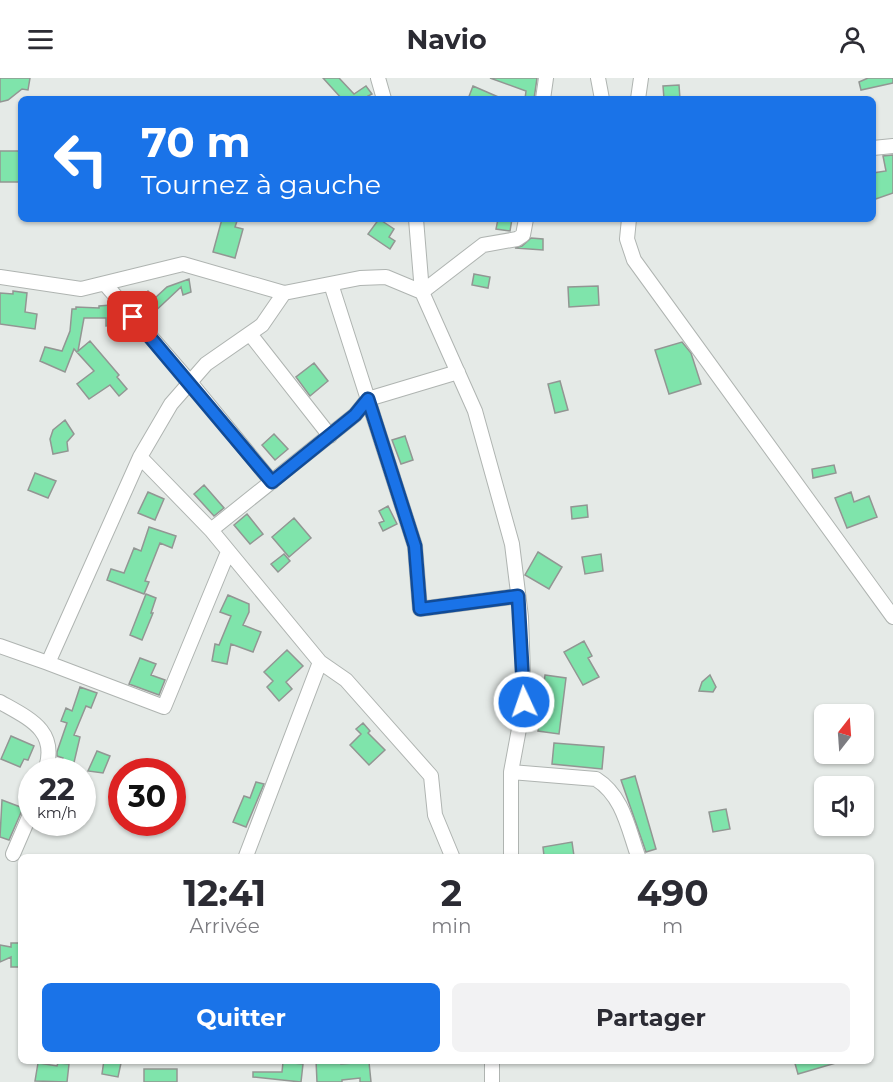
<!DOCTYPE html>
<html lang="fr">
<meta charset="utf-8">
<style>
body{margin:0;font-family:Montserrat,sans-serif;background:#f2f2f3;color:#2b2b33;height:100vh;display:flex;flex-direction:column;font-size:22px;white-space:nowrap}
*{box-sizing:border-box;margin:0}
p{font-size:20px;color:#7c7c81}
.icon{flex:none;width:33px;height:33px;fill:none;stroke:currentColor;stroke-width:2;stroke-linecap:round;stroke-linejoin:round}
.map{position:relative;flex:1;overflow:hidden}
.sheet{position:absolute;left:18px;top:776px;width:856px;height:210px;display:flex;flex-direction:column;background:#fff;border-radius:9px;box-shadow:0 2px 4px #0004}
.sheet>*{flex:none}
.top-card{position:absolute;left:18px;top:18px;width:858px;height:126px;border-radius:9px;box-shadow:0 2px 4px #0004;background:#1a73e8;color:#fff;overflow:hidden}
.needle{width:39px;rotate:17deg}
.controls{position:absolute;left:814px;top:626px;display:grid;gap:12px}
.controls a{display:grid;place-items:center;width:60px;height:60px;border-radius:9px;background:#fff;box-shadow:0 2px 4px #0004;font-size:30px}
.speed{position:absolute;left:18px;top:680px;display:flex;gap:12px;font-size:30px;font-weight:700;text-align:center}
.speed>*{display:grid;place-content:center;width:78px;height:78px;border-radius:50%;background:#fff;box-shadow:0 2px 4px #0004;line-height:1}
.speed small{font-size:15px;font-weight:400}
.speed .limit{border:9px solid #d22;background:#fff;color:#111}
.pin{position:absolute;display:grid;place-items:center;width:51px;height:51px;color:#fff;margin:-26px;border-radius:12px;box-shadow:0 3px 9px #0006}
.me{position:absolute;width:66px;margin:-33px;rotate:357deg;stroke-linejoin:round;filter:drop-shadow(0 0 4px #0008)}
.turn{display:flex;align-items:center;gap:21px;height:126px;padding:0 24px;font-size:27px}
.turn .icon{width:78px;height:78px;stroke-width:2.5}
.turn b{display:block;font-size:42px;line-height:51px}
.eta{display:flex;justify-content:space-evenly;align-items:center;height:102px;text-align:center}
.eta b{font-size:36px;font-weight:700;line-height:42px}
.button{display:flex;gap:12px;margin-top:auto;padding:12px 24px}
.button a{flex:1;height:69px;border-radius:9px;background:#1a73e8;color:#fff;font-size:24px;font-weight:700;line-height:69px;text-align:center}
.button a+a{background:#f2f2f3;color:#2b2b33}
header{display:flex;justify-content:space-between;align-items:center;height:78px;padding:0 24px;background:#fff;font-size:27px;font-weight:700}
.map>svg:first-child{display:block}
</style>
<header><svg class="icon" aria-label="menu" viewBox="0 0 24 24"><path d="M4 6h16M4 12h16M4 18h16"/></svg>Navio<svg class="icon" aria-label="person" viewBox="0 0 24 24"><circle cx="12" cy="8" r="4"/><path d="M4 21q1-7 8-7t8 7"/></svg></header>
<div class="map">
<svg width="893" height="1004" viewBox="0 0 893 1004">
<rect width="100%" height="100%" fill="#e5eae7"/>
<path fill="#7fe4ab" stroke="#929693" stroke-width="1.5" d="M0 0H30L28 12 22 11 8 22 0 24Z
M323 0H339L354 16 366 8 372 16 368 18 370 21H342Z
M490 0H537L534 21H525L526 13Z
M868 0H893V5L861 12 859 4Z
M679 7 680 21H664L663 8Z
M473 8 503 21H468Z
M0 73H21V104H0Z
M893 77V115L873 122V95L886 93 883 78Z
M222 141 237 143 235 149 243 151 235 180 213 174Z
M379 141 394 151 389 159 395 163 390 171 368 156Z
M498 141H512L510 153 496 151Z
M531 160 543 161V172L515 170 522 168Z
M474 196 490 199 488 210 472 207Z
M189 201 191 214 183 217 181 209 149 239 136 224 148 213 155 220 167 209Z
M598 208 599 227 569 229 568 209Z
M13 213 27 215 25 234 37 236 35 251 0 246V215L13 216Z
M111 227 116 233 118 247 106 248V240H84L78 273 90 263 119 297 117 299 127 311 119 318 110 307 89 321 77 306 94 293 74 271 65 294 40 283 45 269 62 273 70 253 72 231H76V229L99 230V228Z
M682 264 691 275 701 306 669 316 655 272Z
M314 285 328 303 310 318 296 299Z
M560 303 568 332 555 335 548 306Z
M65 342 74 356 67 364 68 373 53 376 50 361 53 352Z
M274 356 288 371 275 382 262 367Z
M405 358 413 382 401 386 392 362Z
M834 387 836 395 813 400 812 391Z
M35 395 56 403 48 420 28 412Z
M204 407 224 430 214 438 194 416Z
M148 414 164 421 155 442 138 435Z
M851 414 854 424 869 418 877 439 847 450 835 420Z
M587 427 588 439 572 441 571 429Z
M388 428 397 446 383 453 379 445 384 443 379 433Z
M247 436 263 456 250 466 234 447Z
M294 440 311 460 289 479 272 459Z
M149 449 176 458 172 470 160 465 145 503 149 504 144 516 107 502 111 491 124 495 134 470 141 473Z
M538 474 562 489 549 511 525 497Z
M284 476 290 483 278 494 271 486Z
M601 476 603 493 585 496 582 479Z
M146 516 156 520 151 535H153L142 562 130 557Z
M228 517 249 526V534L243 547 261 554 253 574 231 566 227 586 212 583 215 566 219 567 231 538 220 534Z
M584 563 592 578 588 580 599 599 583 607 564 574Z
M287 572 303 588 286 604 292 611 279 623 267 609 273 603 264 594Z
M140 580 156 586 151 597 165 602 159 617 129 606Z
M545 597 566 600 559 656 538 653Z
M710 597 716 609 713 614 699 613 702 604Z
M80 609 97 615 91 630 86 628 74 657 80 659 72 693H58L63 680 57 678V674L67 645 61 643 66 630 72 633Z
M363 645 370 653 368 655 385 672 369 687 350 667 361 656 356 651Z
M11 658 34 668 28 682 24 681 20 689 1 681Z
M554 665 604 669 602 691 552 686Z
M97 673 110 678 103 695 88 693Z
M635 698 656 771 646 774 621 702Z
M256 704 264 706 246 749 233 744 244 718 250 720Z
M2 722 23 730 9 762 0 759Z
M726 731 730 751 713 754 709 734Z
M572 764 574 778H544L543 769Z
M11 865H21V889H11V879L0 884V867L11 869Z
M104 982 121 985 118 999 102 996Z
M316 982H341V986L369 984 371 1004H360V1000L342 1002V1004H317Z
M794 982H836V985L798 996Z
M283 984 303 986 301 1004 253 999V994H282Z
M38 985 57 988 58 985 69 986 67 1004 35 1003Z
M144 991H177V1004H144Z"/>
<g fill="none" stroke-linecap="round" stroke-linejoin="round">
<g stroke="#afb4b1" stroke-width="16">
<path id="minor" d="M378 0 384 21
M598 0 602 21
M543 21 546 0
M638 21 641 0
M873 70 893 68
M416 141 422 214 475 333 512 466 521 539 524 624 511 694V778
M629 141 627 161 634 182 893 539
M0 199 81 211 183 186 284 215 360 200 386 199 422 214 483 167 517 161 523 157 526 141
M105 206 190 304 272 404
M331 206 415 468 420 531 518 518
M250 256 330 358
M140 379 211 452
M0 568 48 585 140 379 171 326 206 286 262 247 284 215
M320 584 346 602 431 698 435 737 452 778
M48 585 164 629 228 474
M0 624C30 641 59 653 45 693
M511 694 596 701C623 718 628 750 638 778
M13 776 32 732
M246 778 320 584 211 452 355 337 368 321 458 294
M492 1004V982"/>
</g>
<use href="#minor" stroke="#fff" stroke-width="14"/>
</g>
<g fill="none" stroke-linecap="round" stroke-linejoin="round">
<g stroke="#114b97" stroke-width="15">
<path id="route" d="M133 239 272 404 355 337 368 321 415 468 420 531 518 518 524 624"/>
</g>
<use href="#route" stroke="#1a73e8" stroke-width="10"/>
</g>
</svg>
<div class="controls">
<a><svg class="needle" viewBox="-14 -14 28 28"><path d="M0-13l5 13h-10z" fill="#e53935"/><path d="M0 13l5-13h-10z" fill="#7c7c81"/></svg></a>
<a><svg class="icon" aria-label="sound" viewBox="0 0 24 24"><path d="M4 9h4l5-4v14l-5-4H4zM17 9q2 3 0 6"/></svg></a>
</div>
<div class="speed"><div>22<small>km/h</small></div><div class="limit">30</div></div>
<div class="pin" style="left:133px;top:239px;background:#d93025"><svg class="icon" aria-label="arrive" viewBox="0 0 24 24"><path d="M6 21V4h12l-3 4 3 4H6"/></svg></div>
<svg class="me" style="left:524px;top:624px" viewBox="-20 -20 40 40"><circle r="17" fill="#1a73e8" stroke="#fff" stroke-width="3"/><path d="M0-11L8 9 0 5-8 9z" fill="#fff"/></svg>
<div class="top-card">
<div class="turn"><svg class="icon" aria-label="left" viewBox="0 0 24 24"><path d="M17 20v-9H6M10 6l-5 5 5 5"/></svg><div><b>70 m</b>Tournez à gauche</div></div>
</div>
<section class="sheet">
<div class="eta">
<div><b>12:41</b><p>Arrivée</p></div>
<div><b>2</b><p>min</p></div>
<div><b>490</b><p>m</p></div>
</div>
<div class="button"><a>Quitter</a><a>Partager</a></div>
</section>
</div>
